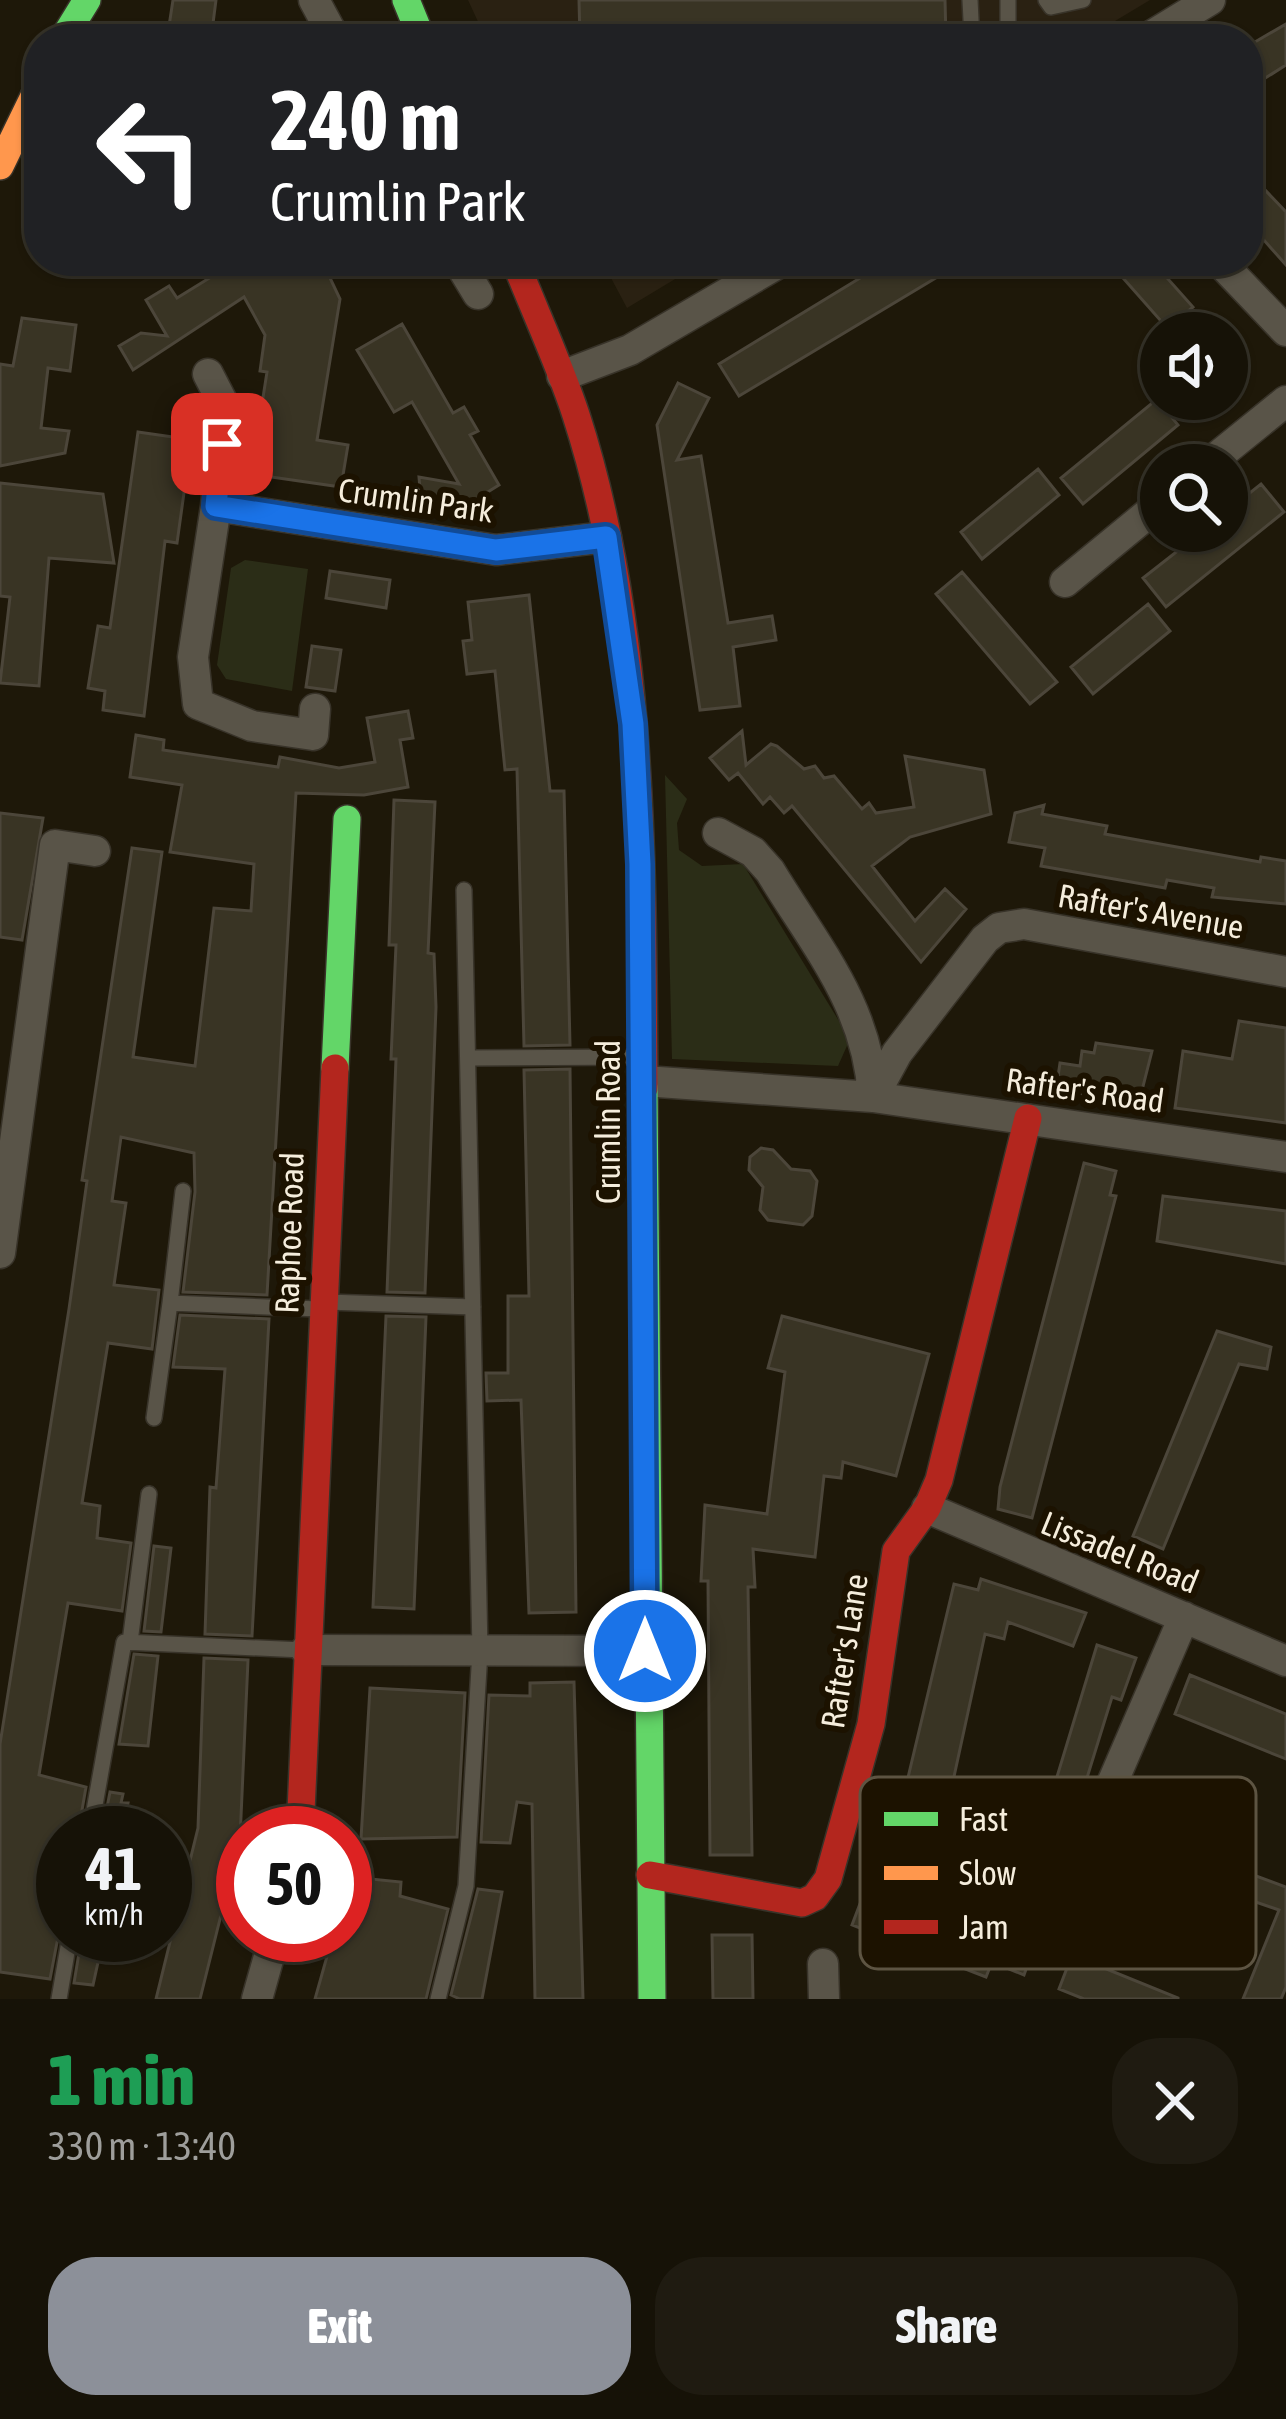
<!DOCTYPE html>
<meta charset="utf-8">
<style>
body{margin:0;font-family:"Asap Condensed",sans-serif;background:#1f1b11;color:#f1f3f6;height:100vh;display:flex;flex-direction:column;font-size:45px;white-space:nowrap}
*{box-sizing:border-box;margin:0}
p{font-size:39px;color:#9e9e9b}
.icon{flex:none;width:66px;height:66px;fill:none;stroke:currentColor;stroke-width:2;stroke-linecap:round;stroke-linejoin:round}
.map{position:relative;height:1999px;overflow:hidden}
.details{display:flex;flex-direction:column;background:#161207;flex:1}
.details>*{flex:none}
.guide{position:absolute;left:24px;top:24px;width:1239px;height:252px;border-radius:48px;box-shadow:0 3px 9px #0004,0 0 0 3px #353228;background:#202124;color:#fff;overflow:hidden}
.controls{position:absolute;left:1140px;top:312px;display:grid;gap:24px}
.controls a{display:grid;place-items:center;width:108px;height:108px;border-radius:50%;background:#161207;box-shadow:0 3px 9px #0004,0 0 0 3px #353228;font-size:60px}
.speed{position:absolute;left:36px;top:1806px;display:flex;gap:24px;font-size:60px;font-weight:700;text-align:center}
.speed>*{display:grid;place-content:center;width:156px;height:156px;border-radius:50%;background:#161207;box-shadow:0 3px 9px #0004,0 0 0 3px #353228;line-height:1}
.speed small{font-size:30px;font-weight:400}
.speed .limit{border:18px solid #d22;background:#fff;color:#111}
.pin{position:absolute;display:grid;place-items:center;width:102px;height:102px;color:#fff;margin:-51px;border-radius:24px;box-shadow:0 6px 18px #0006}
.me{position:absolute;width:132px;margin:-66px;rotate:0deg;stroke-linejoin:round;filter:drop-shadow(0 0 9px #0008)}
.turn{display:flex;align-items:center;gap:42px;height:252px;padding:0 48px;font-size:54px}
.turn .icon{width:156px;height:156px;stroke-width:2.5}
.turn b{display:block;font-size:84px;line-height:102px}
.round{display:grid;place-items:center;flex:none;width:126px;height:126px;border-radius:48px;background:#1f1b11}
.head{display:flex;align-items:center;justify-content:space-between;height:204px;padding:0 48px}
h1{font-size:72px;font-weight:800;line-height:90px;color:#1e9e55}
.action{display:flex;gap:24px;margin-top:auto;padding:24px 48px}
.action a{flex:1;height:138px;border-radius:48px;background:#8c9099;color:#fff;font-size:48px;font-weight:800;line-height:138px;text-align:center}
.action a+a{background:#1f1b11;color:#f1f3f6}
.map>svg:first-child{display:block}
</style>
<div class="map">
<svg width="1286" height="1999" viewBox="0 0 1286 1999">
<rect width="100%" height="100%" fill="#1e1809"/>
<path fill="#2a2112" d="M468 0H1150L1085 39H486Z
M602 261H705L627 308Z"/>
<path fill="#2b2d17" d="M245 560 308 569 292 691 226 679 217 665 231 568Z
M665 775 687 799 677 823 679 850 702 866 743 864 850 1039 838 1066 672 1059Z"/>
<path fill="#393424" stroke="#4c463a" stroke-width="3" d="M173 0H216L211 39H167Z
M579 0H945L946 39H580Z
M1286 24V65L1248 89V46Z
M1248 172 1286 212V265L1248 222Z
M237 261H322L340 299 317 440 348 445 341 487 251 474 267 372 260 371 265 335 244 297 133 370 119 346 141 333 167 336 146 300 169 286 177 298Z
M888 261H964L739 396 719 364Z
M1108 261H1152L1193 307 1168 329Z
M22 318 76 325 70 371 48 368 41 428 69 431 65 453 0 466V364L13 366Z
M402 324 453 413 464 407 478 431 470 435 499 485 462 508 421 501 419 477 459 484 412 402 394 412 357 350Z
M678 383 709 398 677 460 701 456 728 623 772 616 776 640 733 647 740 706 700 710 657 425Z
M1157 399 1178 425 1083 504 1061 478Z
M138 432 180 438 176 462 188 464 177 543 165 541 144 716 103 710 105 691 88 688 98 626 110 628Z
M1038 469 1059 495 982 559 961 532Z
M0 483 103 494 114 563 49 558 39 686 0 683 10 597 0 596Z
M1261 484 1284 512 1166 607 1143 578 1203 531H1227V511Z
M330 571 390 580 386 608 326 598Z
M962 572 1057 682 1030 704 936 594Z
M529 595 550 791H564L570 1045 524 1046 517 769 505 770 495 671 467 674 463 641 472 640 468 602Z
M1148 604 1170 631 1093 694 1071 667Z
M312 646 341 650 335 691 306 687Z
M408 711 413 738 400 740 408 787 364 795 296 793 267 1295 183 1292 195 1192 194 1153 121 1137 112 1201 126 1203 114 1285 159 1290 152 1349 108 1343 82 1503 100 1506 97 1538 131 1543 122 1611 68 1603 39 1775 86 1787 78 1833H63V1911L50 1979 0 1972V1744L69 1309 87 1181 82 1180 132 848 162 852 133 1057 195 1066 214 908 251 911 254 864 170 852 182 785 130 777 136 735 164 740 163 750 278 767 280 757 339 768 375 762 367 718Z
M742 731 746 765 771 744 777 746 804 769 815 766 824 778 834 776 862 809 869 803 876 813 914 807 905 756 984 770 991 814 910 837 872 866 915 921 945 889 966 909 921 962 792 806 784 813 770 797 763 804 738 773 729 780 710 758Z
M394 800 435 802 428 953 434 954 436 1007 425 1293 387 1292 396 1059H391L396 945H389Z
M1044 805 1042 814 1107 826 1105 834 1260 862 1261 857 1286 861V904L1212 897 1214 888 1167 880 1165 888 1041 866 1045 848 1009 842 1015 813Z
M0 813 43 818 22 940 0 937Z
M1239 1021 1286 1028V1123L1175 1108 1183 1051 1232 1059Z
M1096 1043 1152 1051 1139 1102 1056 1090 1060 1063 1080 1066 1082 1051 1094 1053Z
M570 1069 576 1612 529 1613 521 1400 487 1401 486 1373H508V1296H529L524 1070Z
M761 1148 773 1150 791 1169 810 1171 817 1181 812 1216 803 1225 768 1220 760 1210 763 1187 749 1170 750 1157Z
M1084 1163 1116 1171 1110 1195 1116 1196 1032 1518 998 1509 1000 1487Z
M1163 1196 1286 1211V1264L1157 1241Z
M180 1315 269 1319 252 1636 205 1634 210 1487 216 1488 225 1369 173 1367Z
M386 1316 426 1317 414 1609 373 1607Z
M782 1316 929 1354 896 1476 843 1462 841 1478 824 1476 815 1557 753 1549 755 1587H748L752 1855H710L708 1581H701L705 1505 767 1514 785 1372 768 1368Z
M1217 1331 1271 1347 1267 1369 1239 1364 1163 1549 1133 1536Z
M154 1546 171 1548 161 1632 144 1631Z
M981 1579 1086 1613 1073 1646 1008 1622 1004 1639 985 1634 945 1818 952 1819 945 1848 932 1861 937 1880 932 1900 1036 1941 1024 1975 992 1962 986 1977 852 1925 866 1888 874 1891 884 1847 891 1849 954 1584 978 1590Z
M1097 1645 1136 1658 1121 1700 1112 1697 1056 1878 1029 1869Z
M134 1654 158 1656 148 1746 119 1744Z
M204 1658 248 1660 240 1839 200 1999H156L198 1828Z
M1190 1675 1286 1714V1759L1175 1714Z
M574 1682 583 1999H535L532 1804 517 1802 510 1843 481 1842 489 1695 530 1696V1683Z
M370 1688 465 1693 457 1837 361 1839Z
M110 1792 123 1794 121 1803H128L122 1833H102Z
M1132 1830 1286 1887V1987L1281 1999H1243L1279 1910 1123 1856Z
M351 1877 401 1882 400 1896 448 1909 426 1999H315L333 1935H345Z
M478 1889 502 1892 482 1999H460L451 1995Z
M82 1935H104L93 1985 74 1983Z
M712 1935H752L753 1999H713Z
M1072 1955 1178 1998V1999H1084L1059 1989Z"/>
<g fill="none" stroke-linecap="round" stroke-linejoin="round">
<g stroke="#383329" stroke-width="18">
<path id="lane" d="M970 0 972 39
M1008 0V39
M1046 0 1051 7 1083 0
M470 1058 641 1057
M327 1302 473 1307
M170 1303 183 1191
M154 1418 170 1303 319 1309
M130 1642 149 1494
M90 1833 124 1642 303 1650
M59 1999 70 1935
M438 1999 466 1886 480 1651 464 890"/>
</g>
<g stroke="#383329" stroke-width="33">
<path id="street" d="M314 0 335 39
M1146 39 1210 0
M458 261 478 294
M1219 261 1286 331
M208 374 225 407 216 506 496 550 606 537
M562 376 630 350 782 261
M1207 465 1286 401
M216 506 193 657 198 704 252 726 313 735 315 709
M1065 582 1161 503
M718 833 753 852 770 871C816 947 868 1006 873 1097
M644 1081 873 1097 1286 1157
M873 1097 897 1053 985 939 999 928 1024 924 1286 972
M0 1253 55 845 95 851
M927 1508 1286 1661
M1184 1617 1085 1846C1092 1891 1157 1899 1195 1914
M306 1650 645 1651
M951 1866 1054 1901 1081 1890 1097 1873
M823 1964 824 1999
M257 1999 275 1935"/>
</g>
<g stroke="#383329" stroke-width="30">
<path id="fast" d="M406 0 422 39
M63 39 87 0
M335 1068 347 819
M644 1088 652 1999"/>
</g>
<g stroke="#383329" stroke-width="30">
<path id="slow" d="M0 166 39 86"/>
</g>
<g stroke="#383329" stroke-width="30">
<path id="jam" d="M515 261C535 312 559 363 576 415 645 628 642 866 644 1088
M300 1833 335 1068
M650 1875 802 1903 815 1897 828 1879 871 1724 896 1551 927 1508 939 1480 1028 1118"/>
</g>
<use href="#lane" stroke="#595448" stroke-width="15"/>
<use href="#street" stroke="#595448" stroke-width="30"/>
<use href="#fast" stroke="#63d668" stroke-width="27"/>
<use href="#slow" stroke="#ff974d" stroke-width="27"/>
<use href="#jam" stroke="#b3261e" stroke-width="27"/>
</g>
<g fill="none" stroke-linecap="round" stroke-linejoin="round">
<g stroke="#114b97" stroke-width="30">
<path id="route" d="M222 444 216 506 496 550 606 537 633 724 640 864 645 1651"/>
</g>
<use href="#route" stroke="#1a73e8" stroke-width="21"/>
</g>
<g text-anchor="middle" stroke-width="12" stroke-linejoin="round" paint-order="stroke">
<g font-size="33" fill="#f5eddc" stroke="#1c1200">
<text transform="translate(416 500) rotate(8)" y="12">Crumlin Park</text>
<text transform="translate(1151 911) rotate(10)" y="12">Rafter's Avenue</text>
<text transform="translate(1085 1090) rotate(8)" y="12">Rafter's Road</text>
<text transform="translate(608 1122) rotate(-90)" y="12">Crumlin Road</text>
<text transform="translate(289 1233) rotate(-88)" y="12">Raphoe Road</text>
<text transform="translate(1120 1552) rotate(22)" y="12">Lissadel Road</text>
<text transform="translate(844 1651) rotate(-81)" y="12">Rafter's Lane</text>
</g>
</g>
<rect x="860" y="1777" width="396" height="192" rx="18" fill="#1c1200" stroke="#5d5442" stroke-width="3"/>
<rect x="884" y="1812" width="54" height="14" fill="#63d668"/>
<rect x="884" y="1866" width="54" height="14" fill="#ff974d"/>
<rect x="884" y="1920" width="54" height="14" fill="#b3261e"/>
<g font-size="33" fill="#f5eddc">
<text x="959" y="1831">Fast</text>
<text x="959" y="1885">Slow</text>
<text x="959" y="1939">Jam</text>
</g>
</svg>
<div class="controls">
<a><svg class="icon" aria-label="sound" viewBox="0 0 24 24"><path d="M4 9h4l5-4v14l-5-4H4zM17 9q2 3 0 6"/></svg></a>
<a><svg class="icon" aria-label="search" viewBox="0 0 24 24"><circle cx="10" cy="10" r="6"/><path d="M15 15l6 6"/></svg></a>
</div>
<div class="speed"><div>41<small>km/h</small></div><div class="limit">50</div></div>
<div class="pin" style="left:222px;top:444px;background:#d93025"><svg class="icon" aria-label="arrive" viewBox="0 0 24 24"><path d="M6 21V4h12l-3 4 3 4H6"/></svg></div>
<svg class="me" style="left:645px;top:1651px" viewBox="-20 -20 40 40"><circle r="17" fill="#1a73e8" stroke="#fff" stroke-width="3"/><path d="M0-11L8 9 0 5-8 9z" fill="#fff"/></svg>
<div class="guide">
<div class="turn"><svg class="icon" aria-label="left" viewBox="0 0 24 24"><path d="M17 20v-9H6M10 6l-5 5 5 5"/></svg><div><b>240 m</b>Crumlin Park</div></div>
</div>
</div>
<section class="details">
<div class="head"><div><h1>1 min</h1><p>330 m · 13:40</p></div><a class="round"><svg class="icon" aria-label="close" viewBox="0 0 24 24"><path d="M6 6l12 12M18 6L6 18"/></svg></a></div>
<div class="action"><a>Exit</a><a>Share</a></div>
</section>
